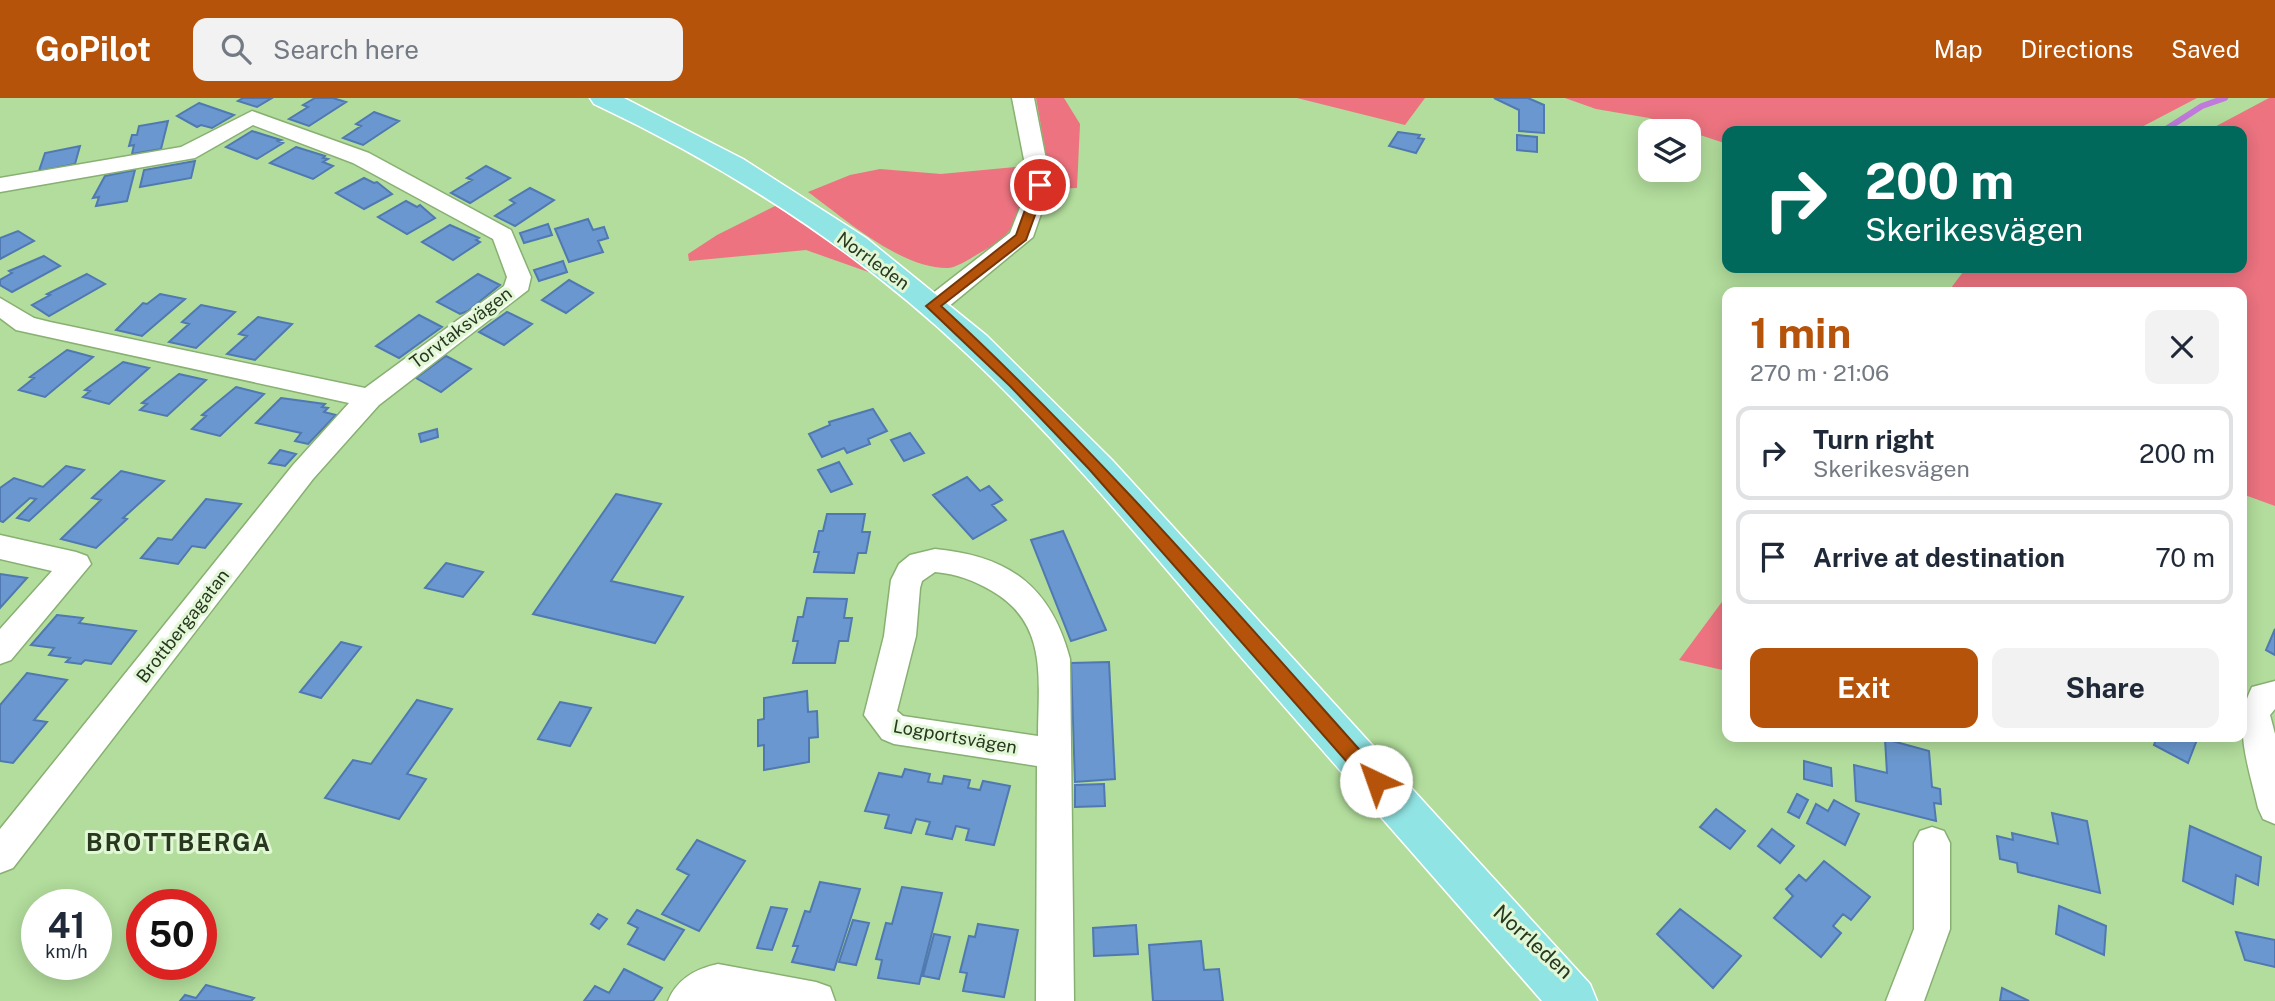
<!DOCTYPE html>
<meta charset="utf-8">
<style>
body{margin:0;font-family:"Public Sans",sans-serif;background:#f2f2f3;color:#1f2937;height:100vh;display:flex;flex-direction:column;font-size:26px;white-space:nowrap}
*{box-sizing:border-box;margin:0}
p{font-size:23px;color:#747a83}
.icon{flex:none;width:38px;height:38px;fill:none;stroke:currentColor;stroke-width:2;stroke-linecap:round;stroke-linejoin:round}
.map{position:relative;flex:1;overflow:hidden}
.panel{position:absolute;left:1722px;top:189px;width:525px;height:455px;display:flex;flex-direction:column;background:#fff;border-radius:14px;box-shadow:0 4px 18px #0003}
.panel>*{flex:none}
.top-card{position:absolute;left:1722px;top:28px;width:525px;height:147px;border-radius:14px;box-shadow:0 4px 18px #0003;background:#00695c;color:#fff;overflow:hidden}
.fabs{position:absolute;left:1638px;top:21px;display:grid;gap:14px}
.fabs a{display:grid;place-items:center;width:63px;height:63px;border-radius:14px;background:#fff;box-shadow:0 4px 18px #0003;font-size:35px}
.speed{position:absolute;left:21px;top:791px;display:flex;gap:14px;font-size:35px;font-weight:700;text-align:center}
.speed>*{display:grid;place-content:center;width:91px;height:91px;border-radius:50%;background:#fff;box-shadow:0 4px 18px #0003;line-height:1}
.speed small{font-size:18px;font-weight:400}
.speed .limit{border:10px solid #d22;background:#fff;color:#111}
.pin{position:absolute;display:grid;place-items:center;width:60px;height:60px;color:#fff;margin:-30px;border:4px solid #fff;border-radius:50%;box-shadow:0 2px 7px #0007}
.me{position:absolute;width:77px;margin:-38px;rotate:318deg;stroke-linejoin:round;filter:drop-shadow(0 0 5px #0008)}
.turn{display:flex;align-items:center;gap:24px;height:147px;padding:0 28px;font-size:32px}
.turn .icon{width:91px;height:91px;stroke-width:2.5}
.turn b{display:block;font-size:49px;line-height:60px}
.round{display:grid;place-items:center;flex:none;width:74px;height:74px;border-radius:14px;background:#f2f2f3}
.headline{display:flex;align-items:center;justify-content:space-between;height:119px;padding:0 28px}
h1{font-size:42px;font-weight:700;line-height:52px;color:#b45309}
.button{display:flex;gap:14px;margin-top:auto;padding:14px 28px}
.button a{flex:1;height:80px;border-radius:14px;background:#b45309;color:#fff;font-size:28px;font-weight:700;line-height:80px;text-align:center}
.button a+a{background:#f2f2f3;color:#1f2937}
ul{padding:0;list-style:none}
li{display:flex;align-items:center;gap:21px;height:94px;margin:0 14px 10px;padding:0 14px;border:4px solid #e0e1e3;border-radius:14px}
li div{flex:1}
li b{display:block;font-size:26px}
li em{font-style:normal}
header{display:flex;align-items:center;gap:42px;box-sizing:border-box;height:98px;padding:0 35px;background:#b45309;color:#fff}
header strong{font-size:33px}
nav{display:flex;gap:38px;margin-inline-start:auto;font-size:24px}
.search{width:490px;height:63px;background:#f2f2f3;display:flex;align-items:center;gap:18px;box-sizing:border-box;padding:0 24px;border-radius:14px;color:#747a83;font-size:26px}
.map>svg:first-child{display:block}
</style>
<header>
<strong>GoPilot</strong>
<div class="search"><svg class="icon" aria-label="search" viewBox="0 0 24 24"><circle cx="10" cy="10" r="6"/><path d="M15 15l6 6"/></svg>Search here</div>
<nav><a>Map</a><a>Directions</a><a>Saved</a></nav>
</header>
<div class="map">
<svg width="2275" height="903" viewBox="0 0 2275 903">
<rect width="100%" height="100%" fill="#b2dd9c"/>
<path fill="#ed7380" d="M1036 0H1064L1080 26 1077 90 1052 91Z
M1297 0H1425L1405 27Z
M1565 0H2197L2134 33H1727V46L1649 20 1596 11Z
M2269 0H2275V408L2242 396V194H1948L1966 170H2242V33H2207Z
M1026 68C1026 104 1020 134 985 152 975 157 958 170 947 170 900 170 845 121 808 94L850 77 880 71 941 76Z
M777 107 874 176 806 152 689 163 688 156 717 137Z
M1727 497V573L1679 562Z"/>
<g fill="none" stroke-linecap="round" stroke-linejoin="round">
<path stroke="#bf7adc" stroke-width="6" d="M2163 33 2202 8 2225 0"/>
</g>
<path fill="#6a97cf" stroke="#4f79b0" stroke-width="2" d="M243 0H272L257 9 238 3Z
M315 0H333L346 4 309 28 289 21 308 9 303 7Z
M1494 0H1528L1544 7V35L1519 33V12Z
M199 5 234 17 212 30 201 27 197 29 177 18Z
M374 14 399 23 363 47 343 40 361 28 356 26Z
M168 23 161 51 132 56 134 47 129 48 132 37H137L139 28Z
M252 33 281 42 278 43 283 45 257 61 226 49Z
M1398 34 1420 37 1418 40 1424 41 1416 55 1389 48Z
M1517 37 1537 39V54L1517 52Z
M80 48 75 66 39 73 45 55Z
M296 49 325 58 323 60 328 61 323 64 333 68 313 81 270 65Z
M195 63 191 80 140 89 144 72Z
M486 68 510 80 470 105 451 95 472 82 467 80Z
M135 72 127 103 96 108 99 99 93 100 105 78Z
M364 80 374 85 377 84 392 96 364 111 336 95Z
M530 90 554 102 515 128 495 118 515 105 510 102Z
M406 103 417 109 420 107 435 120 407 136 378 119Z
M588 121 593 132 604 129 608 140 598 143 603 154 569 164 555 131Z
M548 126 552 137 524 145 520 135Z
M450 127 479 140 476 142 480 144 453 162 422 144Z
M18 133 34 143 0 161V140Z
M44 158 60 168 12 194 0 187V182L12 175 9 173Z
M563 163 567 174 539 183 534 172Z
M87 176 105 186 49 218 32 207 50 197 47 196Z
M478 176 500 187 468 213 460 216 437 204Z
M569 182 593 195 566 215 542 202Z
M160 196 185 201 142 238 116 232 143 205 147 206Z
M201 207 235 214 196 250 169 244 189 226 182 224Z
M507 214 532 226 504 247 479 234Z
M419 217 442 229 399 260 376 248Z
M258 219 292 226 255 262 227 256 247 238 239 236Z
M67 252 93 259 45 299 19 292 34 280 30 279Z
M446 258 471 271 441 294 416 280Z
M123 264 149 270 109 306 83 299 90 293 85 292Z
M179 276 206 282 167 318 140 312 147 306 142 305Z
M236 289 264 296 220 338 192 331 206 318 202 317Z
M281 300 325 306 322 309 328 310 324 314 336 317 308 346 295 343 301 335 256 325Z
M873 311 887 333 868 341 870 346 847 355 844 350 822 359 809 336 830 327 829 324Z
M437 331 438 339 421 344 419 336Z
M910 335 924 355 904 363 891 342Z
M280 352 296 356 285 368 269 365Z
M839 364 852 386 831 394 818 372Z
M66 368 84 372 29 423 17 420 36 401 30 400 3 424 0 423V390L14 380 43 389Z
M121 373 164 383 123 420 127 421 96 450 61 441 101 402 92 400Z
M967 379 980 393 989 388 1002 402 992 407 1006 422 973 441 933 397Z
M616 396 661 406 611 483 683 499 655 545 533 516Z
M206 401 241 406 205 450 192 448 178 466 141 460 158 440 172 442Z
M827 416H865L862 434H870L866 455H858L854 475 814 474 819 454H814L819 433H823Z
M1063 433 1106 532 1071 543 1031 442Z
M446 465 483 474 463 499 425 490Z
M0 476 27 480 0 510Z
M807 500 847 501 844 520H852L848 543H839L835 565H793L798 543H793L798 519H803Z
M57 517 83 520 79 525 136 533 111 566 85 562 81 566 66 564 70 560 49 557 54 550 31 547Z
M2275 531V557L2266 552Z
M341 544 361 549 321 600 300 594Z
M1109 564 1115 681 1075 684 1071 565Z
M27 575 67 582 34 622 47 624 13 665 0 663V607Z
M807 593 808 614 817 613 818 639 809 640V664L764 672V647L758 648V622L764 621V600Z
M417 602 452 611 407 676 426 681 399 721 325 700 353 662 371 666Z
M560 604 591 610 570 648 538 641Z
M2157 639H2198L2188 665 2154 647Z
M1885 641 1929 653 1932 689 1940 691 1941 706 1934 705 1936 723 1856 703 1854 667 1887 675Z
M1804 663 1831 670 1832 688 1804 681Z
M905 671 930 676 928 684 942 686 944 678 970 682 968 690 980 692 983 683 1010 688 994 747 966 742 969 731 956 728 952 741 926 736 930 724 916 721 911 735 885 730 889 717 865 713 879 675 902 679Z
M1104 686 1105 708 1075 709V687Z
M1797 696 1808 702 1799 720 1788 714Z
M1834 702 1859 716 1845 747 1807 725 1816 706 1828 713Z
M1716 711 1745 733 1730 751 1700 729Z
M2052 715 2087 723 2100 795 2018 774 2017 765 2000 761 1997 738 2013 742 2012 735 2058 746Z
M2190 728 2261 759 2258 787 2236 777 2233 806 2183 783Z
M1772 731 1794 748 1780 765 1758 748Z
M697 742 745 763 699 833 662 816 689 777 677 771Z
M1824 763 1870 799 1851 822 1843 816 1833 828 1841 835 1821 859 1774 820 1793 798 1786 791 1799 777 1806 783Z
M820 784 860 791 834 872 792 864 798 848H793L805 813 810 814Z
M902 789 942 795 919 886 878 880 882 862 876 861 886 825 892 826Z
M2059 808 2106 828 2104 857 2056 836Z
M771 809 787 811 772 852 757 850Z
M1680 811 1741 858 1713 890 1657 836Z
M637 812 684 832 664 862 628 846 638 830 628 825Z
M598 816 607 821 599 831 591 826Z
M853 822 869 825 856 867 839 864Z
M978 826 1018 832 1004 899 963 893 967 875 960 874 969 838 975 839Z
M1136 827 1138 856 1094 858 1093 830Z
M2236 834 2275 842V869L2245 862Z
M934 836 950 839 939 881 923 878Z
M1201 843 1204 872 1219 871 1223 903H1153L1149 847Z
M624 871 662 890 653 903H584L595 888 609 895Z
M206 887 254 900 251 903H180L185 897 196 900Z
M2002 890 2029 903H2000Z"/>
<g fill="none" stroke-linecap="round" stroke-linejoin="round">
<g stroke="#88b072" stroke-width="3">
<path id="minor" d="M1012 0H1034L1051 87 1033 139 942 214 933 216 924 214 920 208 924 202 1010 135 1029 87Z
M252 13 369 55 511 132 531 179 528 192 379 307 313 381 13 770 0 775V731L293 367 349 305 16 232 0 220V200L34 220 50 224 365 290 504 188 507 179 493 141 353 65 253 27 195 60 0 94V80L181 49Z
M0 437 76 454 87 458 91 466 11 562 0 566V531L52 473 0 461Z
M935 451C1010 458 1051 489 1070 561L1074 903H1036L1037 668 894 646 882 641 864 617 884 538 891 482 899 466 910 457ZM935 474C957 476 973 482 992 493 1049 526 1038 582 1038 638L903 618 897 613 916 538 920 490 922 483Z
M2275 583V611L2270 617 2275 636V726L2263 721 2258 710C2249 669 2232 628 2252 589Z
M1932 729 1944 733 1950 745V831L1924 903H1886L1914 831V745L1920 733Z
M718 866 816 884 830 889 835 903H668C677 881 695 871 718 866Z"/>
</g>
<g stroke="#fff" stroke-width="3">
<path id="major" d="M590 0H624L743 61 866 140 987 238 1112 362 1590 886 1597 903H1542C1442 788 1341 674 1241 559 1152 455 1066 349 966 255 856 151 730 70 594 6Z"/>
</g>
<use href="#minor" fill="#fff" fill-rule="evenodd"/>
<use href="#major" fill="#91e4e4" fill-rule="evenodd"/>
</g>
<path fill="#b45309" stroke="#753606" stroke-width="2" d="M1040 84 1046 87 1026 142 941 208C1099 354 1239 517 1382 677L1385 683 1382 689H1369L1089 371 1010 288 926 208 1016 137 1034 87Z"/>
<g text-anchor="middle" stroke-width="6" stroke-linejoin="round" paint-order="stroke">
<g font-size="18" fill="#28381e" stroke="#e1f7d6">
<text transform="translate(873 163) rotate(36)" y="6">Norrleden</text>
<text transform="translate(461 230) rotate(-37)" y="6">Torvtaksvägen</text>
<text transform="translate(183 528) rotate(-52)" y="6">Brottbergagatan</text>
<text transform="translate(955 639) rotate(10)" y="6">Logportsvägen</text>
</g>
<g font-size="21" fill="#28381e" stroke="#e1f7d6">
<text transform="translate(1533 844) rotate(42)" y="7">Norrleden</text>
</g>
<g font-size="24" font-weight="bold" letter-spacing="2" fill="#28381e" stroke="#e1f7d6">
<text x="179" y="753">BROTTBERGA</text>
</g>
</g>
</svg>
<div class="fabs">
<a><svg class="icon" aria-label="layers" viewBox="0 0 24 24"><path d="M12 4l9 5-9 5-9-5zM3 14l9 5 9-5"/></svg></a>
</div>
<div class="speed"><div>41<small>km/h</small></div><div class="limit">50</div></div>
<div class="pin" style="left:1040px;top:87px;background:#d93025"><svg class="icon" aria-label="arrive" viewBox="0 0 24 24"><path d="M6 21V4h12l-3 4 3 4H6"/></svg></div>
<svg class="me" style="left:1376px;top:683px" viewBox="-20 -20 40 40"><circle r="19" fill="#fff"/><path d="M0-13L10 11 0 6-10 11z" fill="#b45309"/></svg>
<div class="top-card">
<div class="turn"><svg class="icon" aria-label="right" viewBox="0 0 24 24"><path d="M7 20v-9h11M14 6l5 5-5 5"/></svg><div><b>200 m</b>Skerikesvägen</div></div>
</div>
<section class="panel">
<div class="headline"><div><h1>1 min</h1><p>270 m · 21:06</p></div><a class="round"><svg class="icon" aria-label="close" viewBox="0 0 24 24"><path d="M6 6l12 12M18 6L6 18"/></svg></a></div>
<ul>
<li><svg class="icon" aria-label="right" viewBox="0 0 24 24"><path d="M7 20v-9h11M14 6l5 5-5 5"/></svg><div><b>Turn right</b><p>Skerikesvägen</p></div><em>200 m</em></li>
<li><svg class="icon" aria-label="arrive" viewBox="0 0 24 24"><path d="M6 21V4h12l-3 4 3 4H6"/></svg><div><b>Arrive at destination</b></div><em>70 m</em></li>
</ul>
<div class="button"><a>Exit</a><a>Share</a></div>
</section>
</div>
